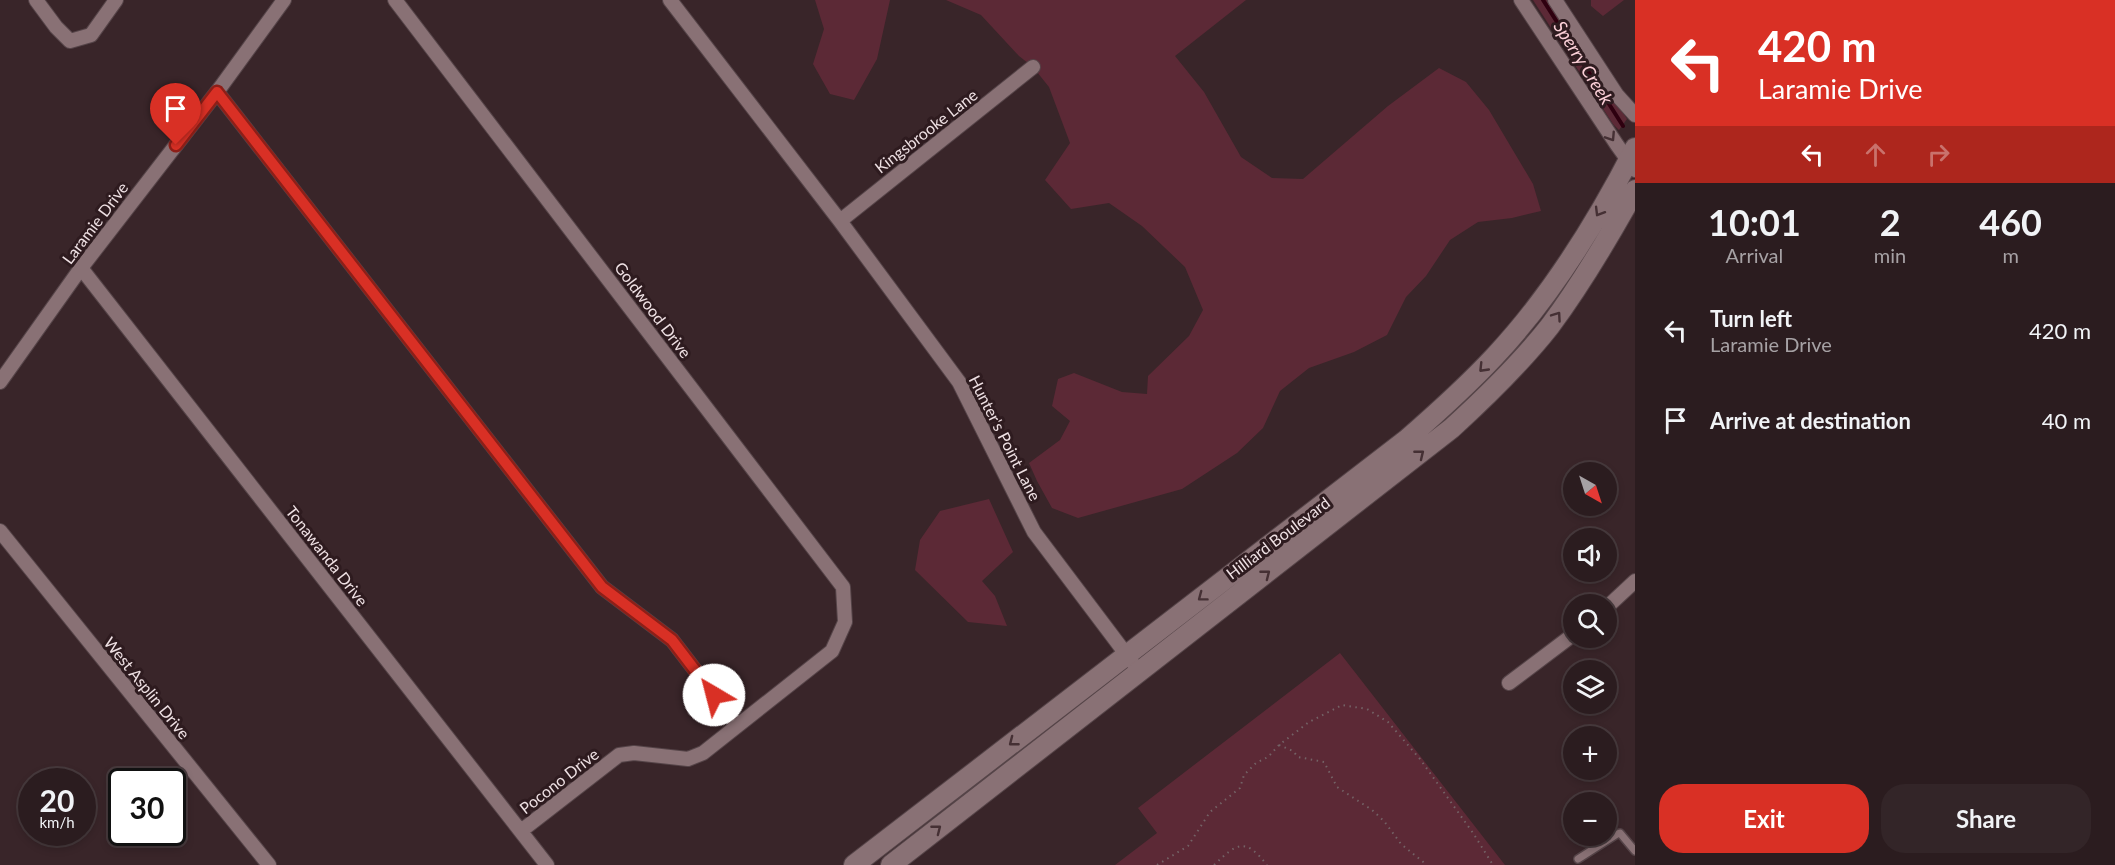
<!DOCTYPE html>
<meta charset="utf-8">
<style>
body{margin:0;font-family:Lato,sans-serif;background:#332528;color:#f1f3f6;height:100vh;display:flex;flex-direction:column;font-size:22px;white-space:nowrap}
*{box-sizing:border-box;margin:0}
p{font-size:20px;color:#a6a1a4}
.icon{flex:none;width:33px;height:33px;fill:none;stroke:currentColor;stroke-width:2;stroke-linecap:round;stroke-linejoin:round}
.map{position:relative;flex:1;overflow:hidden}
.drawer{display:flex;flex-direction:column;background:#2b1c1f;width:480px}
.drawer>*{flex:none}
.hud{background:#d93025;color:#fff;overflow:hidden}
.needle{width:39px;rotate:141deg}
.tools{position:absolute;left:1563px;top:462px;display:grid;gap:12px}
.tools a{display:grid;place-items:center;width:54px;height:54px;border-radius:50%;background:#2b1c1f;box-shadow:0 3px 9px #0003,0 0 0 2px #473a3d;font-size:30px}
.speed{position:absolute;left:18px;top:768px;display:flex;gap:12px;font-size:30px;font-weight:700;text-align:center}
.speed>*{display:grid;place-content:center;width:78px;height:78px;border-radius:50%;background:#2b1c1f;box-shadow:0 3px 9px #0003,0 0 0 2px #473a3d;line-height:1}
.speed small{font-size:15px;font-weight:400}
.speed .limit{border:3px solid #111;border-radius:9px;background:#fff;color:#111}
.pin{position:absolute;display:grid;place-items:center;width:51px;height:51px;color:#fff;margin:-62px -26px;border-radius:50% 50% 50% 0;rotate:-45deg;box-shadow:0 0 6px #0007}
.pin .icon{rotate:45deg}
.me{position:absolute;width:66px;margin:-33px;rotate:323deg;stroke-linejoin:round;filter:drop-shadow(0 0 4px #0008)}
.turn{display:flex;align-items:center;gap:21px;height:126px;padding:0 24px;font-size:27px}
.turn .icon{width:78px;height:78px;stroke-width:2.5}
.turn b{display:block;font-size:42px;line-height:51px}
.lanes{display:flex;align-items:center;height:57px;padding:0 24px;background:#0003;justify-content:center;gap:30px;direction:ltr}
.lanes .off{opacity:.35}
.eta{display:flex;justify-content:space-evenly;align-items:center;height:102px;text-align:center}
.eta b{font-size:36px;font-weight:700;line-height:42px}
.button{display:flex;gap:12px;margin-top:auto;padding:12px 24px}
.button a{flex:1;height:69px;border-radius:24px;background:#d93025;color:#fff;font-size:24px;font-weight:700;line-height:69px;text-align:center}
.button a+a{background:#332528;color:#f1f3f6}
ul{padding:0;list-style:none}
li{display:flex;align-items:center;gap:18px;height:90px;padding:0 24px}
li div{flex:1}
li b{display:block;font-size:22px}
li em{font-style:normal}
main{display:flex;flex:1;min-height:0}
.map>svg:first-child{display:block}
</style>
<main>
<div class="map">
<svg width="1635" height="865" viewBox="0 0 1635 865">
<rect width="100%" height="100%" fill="#392529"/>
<path fill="#5c2936" d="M815 0H890L877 59 854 100 830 94 813 64 824 29Z
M946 0H1246L1175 56 1204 92 1241 157 1272 178 1303 179 1388 106 1439 68 1466 82 1489 110 1533 184 1541 211 1512 218 1478 222 1450 240 1426 276 1406 297 1387 335 1354 352 1309 368 1280 391 1263 428 1237 453 1182 489 1078 518 1052 508 1037 481 1029 463 1060 440 1070 421 1052 406 1058 379 1074 373 1122 392 1147 394 1148 376 1189 336 1203 310 1185 267 1142 226 1109 203 1071 209 1045 180 1070 143 1049 87 1033 67 1019 56 981 15Z
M1533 0H1548L1627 119 1619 130 1613 124Z
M1591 0H1624L1603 16 1591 6Z
M989 499 1013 552 982 581 995 596 1007 626 968 622 915 570 920 540 940 511Z
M1340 653 1505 865H1115L1157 833 1138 808Z"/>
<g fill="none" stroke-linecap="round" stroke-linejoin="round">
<path stroke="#2e000f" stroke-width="4" d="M1543 0 1623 126"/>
<g stroke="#554448" stroke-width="10">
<path id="service" d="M1578 859 1617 834 1620 833 1635 851"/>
</g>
<g stroke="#554448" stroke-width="16">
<path id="minor" d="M36 0 56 27 70 41 91 35 116 0
M395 0 843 587 845 622 832 651 703 753 688 759 634 753 619 755 521 831
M670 0 840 221 959 382 1034 532 1132 662
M1521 0 1617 145 1635 170
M1555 0 1617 95 1635 115
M217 92 602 587 672 640 737 725
M840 221 1033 67
M81 268 547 865
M0 382 81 268 217 92 284 0
M0 531 269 865
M1606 608 1635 581
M1509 683 1574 634"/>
</g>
<g stroke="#554448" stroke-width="22">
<path id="secondary" d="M854 865 1406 440C1437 413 1467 386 1495 356 1552 295 1597 222 1635 148
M891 865 1452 428C1487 396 1521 363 1550 326 1582 283 1609 237 1635 190"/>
</g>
<path stroke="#746266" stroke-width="2" stroke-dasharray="1.5 4.5" stroke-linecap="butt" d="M1279 745 1293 751 1298 757 1324 762 1337 787 1372 810 1384 821 1401 844 1427 865
M1157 865 1188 846 1210 812 1240 788 1244 775 1256 763 1268 757 1279 745 1309 722 1342 705 1367 709 1388 722 1420 759 1473 833 1493 865
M1214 865C1237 843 1245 837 1267 865"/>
<use href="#service" stroke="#897175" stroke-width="7"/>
<use href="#minor" stroke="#897175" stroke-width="14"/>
<use href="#secondary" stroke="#897175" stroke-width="20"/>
</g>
<defs><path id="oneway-chevron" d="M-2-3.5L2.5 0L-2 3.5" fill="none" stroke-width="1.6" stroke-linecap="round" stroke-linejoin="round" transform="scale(1.5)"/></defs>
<g stroke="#453034">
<use href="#oneway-chevron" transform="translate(1611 137) rotate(57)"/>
<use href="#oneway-chevron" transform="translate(1599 212) rotate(121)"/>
<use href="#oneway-chevron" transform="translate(1557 316) rotate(-55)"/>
<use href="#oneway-chevron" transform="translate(1483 368) rotate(134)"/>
<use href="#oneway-chevron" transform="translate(1420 454) rotate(-39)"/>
<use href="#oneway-chevron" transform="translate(1266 574) rotate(-38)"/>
<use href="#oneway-chevron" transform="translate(1202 597) rotate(143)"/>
<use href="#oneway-chevron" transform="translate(1013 742) rotate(142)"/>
<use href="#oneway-chevron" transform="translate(937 829) rotate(-38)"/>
</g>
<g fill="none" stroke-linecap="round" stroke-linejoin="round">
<g stroke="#8d1f18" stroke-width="15">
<path id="route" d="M176 145 217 92 602 587 672 640 714 695"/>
</g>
<use href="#route" stroke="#d93025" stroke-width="10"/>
</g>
<g text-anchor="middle" stroke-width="6" stroke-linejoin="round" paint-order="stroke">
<g font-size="16" fill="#efe1e4" stroke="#2e1b1f">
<text transform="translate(926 131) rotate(-38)" y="6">Kingsbrooke Lane</text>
<text transform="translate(95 223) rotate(-53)" y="6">Laramie Drive</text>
<text transform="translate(653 310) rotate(53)" y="6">Goldwood Drive</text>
<text transform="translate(1005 438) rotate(63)" y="6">Hunter's Point Lane</text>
<text transform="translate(1278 538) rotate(-37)" y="6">Hilliard Boulevard</text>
<text transform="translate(327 556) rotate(52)" y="6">Tonawanda Drive</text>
<text transform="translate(147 688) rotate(51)" y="6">West Asplin Drive</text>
<text transform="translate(559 781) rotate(-38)" y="6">Pocono Drive</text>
</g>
<g font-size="18" font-style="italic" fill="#fbcfd7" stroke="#2e1b1f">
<text transform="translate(1583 63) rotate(58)" y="6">Sperry Creek</text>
</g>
</g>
</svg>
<div class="tools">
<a><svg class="needle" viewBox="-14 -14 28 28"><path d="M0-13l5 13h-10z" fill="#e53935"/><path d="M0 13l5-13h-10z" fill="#a6a1a4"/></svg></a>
<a><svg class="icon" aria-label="sound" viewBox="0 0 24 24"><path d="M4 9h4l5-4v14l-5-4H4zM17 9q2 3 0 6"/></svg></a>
<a><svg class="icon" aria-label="search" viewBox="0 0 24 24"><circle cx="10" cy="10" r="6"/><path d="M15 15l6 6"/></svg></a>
<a><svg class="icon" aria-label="layers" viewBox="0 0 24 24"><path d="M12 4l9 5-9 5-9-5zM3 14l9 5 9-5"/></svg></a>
<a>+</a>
<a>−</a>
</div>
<div class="speed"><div>20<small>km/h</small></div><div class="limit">30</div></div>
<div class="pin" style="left:176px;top:145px;background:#d93025"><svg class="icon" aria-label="arrive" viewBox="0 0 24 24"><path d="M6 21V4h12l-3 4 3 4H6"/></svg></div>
<svg class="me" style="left:714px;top:695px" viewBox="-20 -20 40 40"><circle r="19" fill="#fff"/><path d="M0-13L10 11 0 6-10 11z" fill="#d93025"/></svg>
</div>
<section class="drawer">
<div class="hud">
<div class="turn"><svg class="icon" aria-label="left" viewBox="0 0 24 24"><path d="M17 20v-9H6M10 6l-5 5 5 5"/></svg><div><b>420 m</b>Laramie Drive</div></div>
<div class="lanes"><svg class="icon" aria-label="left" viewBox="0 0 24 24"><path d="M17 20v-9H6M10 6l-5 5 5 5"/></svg><svg class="icon off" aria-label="ahead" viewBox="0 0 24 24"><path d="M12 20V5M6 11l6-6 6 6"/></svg><svg class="icon off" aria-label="right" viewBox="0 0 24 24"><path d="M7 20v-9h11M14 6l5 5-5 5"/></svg></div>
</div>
<div class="eta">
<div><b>10:01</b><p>Arrival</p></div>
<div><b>2</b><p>min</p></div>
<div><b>460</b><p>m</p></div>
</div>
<ul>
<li><svg class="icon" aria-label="left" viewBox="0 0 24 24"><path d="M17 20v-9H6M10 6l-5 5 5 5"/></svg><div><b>Turn left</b><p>Laramie Drive</p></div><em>420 m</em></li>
<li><svg class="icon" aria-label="arrive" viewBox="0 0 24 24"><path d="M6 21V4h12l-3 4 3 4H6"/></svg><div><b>Arrive at destination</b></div><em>40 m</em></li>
</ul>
<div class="button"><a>Exit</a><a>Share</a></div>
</section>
</main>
